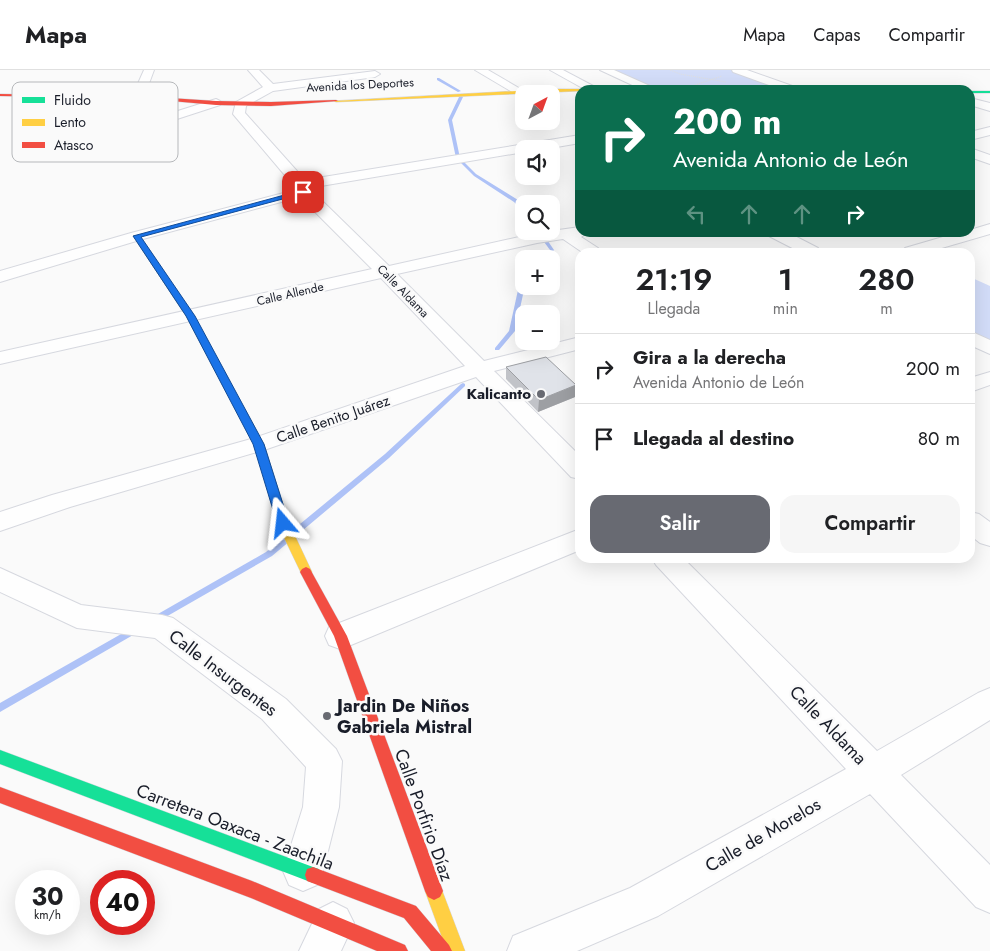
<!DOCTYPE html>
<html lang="es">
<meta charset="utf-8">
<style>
body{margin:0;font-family:Jost,sans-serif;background:#f6f6f6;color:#202124;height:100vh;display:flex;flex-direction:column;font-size:19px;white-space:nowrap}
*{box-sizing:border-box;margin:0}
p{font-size:16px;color:#757577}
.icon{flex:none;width:28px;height:28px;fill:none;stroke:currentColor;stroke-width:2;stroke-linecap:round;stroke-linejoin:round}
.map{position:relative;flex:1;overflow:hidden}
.side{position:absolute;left:575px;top:178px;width:400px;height:315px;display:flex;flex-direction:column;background:#fff;border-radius:15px;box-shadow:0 5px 20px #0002}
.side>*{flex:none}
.banner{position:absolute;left:575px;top:15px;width:400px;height:152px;border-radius:15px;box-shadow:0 5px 20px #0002;background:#0b6e4f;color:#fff;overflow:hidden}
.needle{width:32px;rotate:41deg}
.buttons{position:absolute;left:515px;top:15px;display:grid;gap:10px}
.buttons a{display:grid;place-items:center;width:45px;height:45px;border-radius:10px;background:#fff;box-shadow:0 5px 20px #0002;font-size:25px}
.speed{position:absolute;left:15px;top:800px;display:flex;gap:10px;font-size:25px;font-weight:700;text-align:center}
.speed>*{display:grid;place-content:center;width:65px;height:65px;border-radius:50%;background:#fff;box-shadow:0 5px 20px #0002;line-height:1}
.speed small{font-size:12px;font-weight:400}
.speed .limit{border:8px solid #d22;background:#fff;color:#111}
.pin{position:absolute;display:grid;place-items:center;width:42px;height:42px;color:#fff;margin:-21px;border-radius:10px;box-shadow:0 2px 8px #0006}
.me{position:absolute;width:55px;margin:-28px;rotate:343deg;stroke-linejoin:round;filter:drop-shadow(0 0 4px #0008)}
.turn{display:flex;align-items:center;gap:18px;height:105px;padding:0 15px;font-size:22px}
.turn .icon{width:65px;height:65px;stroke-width:2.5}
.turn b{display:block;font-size:35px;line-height:42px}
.lanes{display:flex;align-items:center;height:48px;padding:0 15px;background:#0003;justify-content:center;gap:25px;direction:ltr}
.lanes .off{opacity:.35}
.eta{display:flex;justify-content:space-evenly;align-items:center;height:85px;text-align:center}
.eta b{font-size:30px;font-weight:600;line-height:35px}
.action{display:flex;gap:10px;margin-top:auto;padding:10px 15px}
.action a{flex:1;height:58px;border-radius:15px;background:#686a72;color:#fff;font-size:20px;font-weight:600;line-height:58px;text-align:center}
.action a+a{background:#f6f6f6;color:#202124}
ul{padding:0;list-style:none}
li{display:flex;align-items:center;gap:15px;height:70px;padding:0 15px;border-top:1px solid #e0e0e0}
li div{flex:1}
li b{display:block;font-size:19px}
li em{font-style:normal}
header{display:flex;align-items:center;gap:30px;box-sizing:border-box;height:70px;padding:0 25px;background:#fff;border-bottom:1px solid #e0e0e0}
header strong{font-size:24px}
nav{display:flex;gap:28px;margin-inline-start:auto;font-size:18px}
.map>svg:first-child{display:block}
</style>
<header>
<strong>Mapa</strong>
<nav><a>Mapa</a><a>Capas</a><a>Compartir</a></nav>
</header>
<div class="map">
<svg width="990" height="881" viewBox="0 0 990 881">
<rect width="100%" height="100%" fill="#fafafa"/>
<path fill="#d3ddf9" d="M611 0H731L789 20H653Z
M970 207 990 216V274L970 264Z"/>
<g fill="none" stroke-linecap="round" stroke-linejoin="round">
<path fill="#aec2f7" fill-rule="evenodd" d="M437 8H439L461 21 458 22 437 10Z
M461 26 463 27 452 50 460 88 476 104 518 130 524 138V142L514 132 474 106 456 88 448 50 459 27Z
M536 161H541L554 180 548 189H543L550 180Z
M522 215 526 216 524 220 515 261 499 280H495V278L509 261 518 220Z
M463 313 465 314V316L389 388 272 486 157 552 154 553 151 552 150 550 151 548 266 482 385 384 461 314Z
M137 555 140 557 141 559 140 561 0 642V633Z"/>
<g stroke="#d6d8df" stroke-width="2">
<path id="street" d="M144 0H154L144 27 142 29H134L132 27Z
M248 0H259L273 14 375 1 380 4 375 7 273 21 246 36 245 43 305 110 580 65V73L545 79H524V82L309 118 389 196 537 163 580 157V162H588L581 167 598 178 600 182H582L563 169 537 173 397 204 484 291 580 267V279L494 301 580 386V409L571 407 476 307 267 379 70 437 0 461V442L52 425 251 369 465 296 381 208 0 294V282L372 199 300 127 143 169 0 212V201L131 163 295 120 294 116 233 44 236 32 263 17Z
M475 0H488L524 21 518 24 514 23Z
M550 0H563L597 18 595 20H586Z
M600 0H614L659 20H643Z
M732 0H747L798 18 800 20H783L733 2Z
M970 28 990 33V41L970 35Z
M216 29 220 31 222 33 220 35 54 89H44L42 86 44 83Z
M990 57V65L970 70V62Z
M970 78 990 85V94L970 87Z
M990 154V164L928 182H902L905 178 960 162H970V160Z
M765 162H787L818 178 821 182H800L767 165Z
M970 261 990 270V284L970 275Z
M990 302V315L970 322V308Z
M970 442 979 444 990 452V476L980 473 970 465Z
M580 459V480L351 575 340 579 329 575 325 566 329 557Z
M652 488H683L877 681 978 623 990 618V650L901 705 990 795V843L976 837 870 724 658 846 577 881H507L513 866 630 818 846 699 656 495Z
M0 498 81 535 162 545 173 548 286 629 336 679 342 691 339 737 323 801 317 815 303 821 289 815 283 801 303 737 306 697 262 649 155 568 77 558 0 522Z
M333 832 347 839 354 853 341 881H299L319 839Z"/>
</g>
<g stroke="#d6d8df" stroke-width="1">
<path id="fast" d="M970 21H990V23H970Z
M0 680 313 797 319 799 321 805 319 811 313 813 0 694Z"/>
</g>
<g stroke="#d6d8df" stroke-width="1">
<path id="slow" d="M552 19H662L664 20H580V21L336 32 334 31Z
M135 165H139L194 246 264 374 289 453 312 502 310 505H302L277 453 254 374 186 246 133 166Z
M434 812 440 815 465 881H447L425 821 428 815Z"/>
</g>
<g stroke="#d6d8df" stroke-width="1">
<path id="jam" d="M0 24 138 26 216 31 271 32 336 30 338 31 271 36 216 35 138 28 0 26Z
M306 497 310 499 347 566 443 821 440 827 434 830 428 827 425 821 334 566 300 502 302 499Z
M0 717 252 811 405 875 408 881H377L251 828 0 733Z
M313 797 416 836 449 875 452 881H431L404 848 307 811 305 805 307 799Z"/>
</g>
<path stroke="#e0e0e0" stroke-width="1" stroke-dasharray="1 1" stroke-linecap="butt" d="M670 0 680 4 726 12
M680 20 722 6"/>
<use href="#street" fill="#fefefe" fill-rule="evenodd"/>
<use href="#fast" fill="#16e098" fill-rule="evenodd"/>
<use href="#slow" fill="#ffcf43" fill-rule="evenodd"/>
<use href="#jam" fill="#f24e42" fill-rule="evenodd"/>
</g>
<path fill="#c1c3c8" d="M506 297 575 327 538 342 506 309Z"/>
<path fill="#9d9fa3" d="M576 315 575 327 538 342 539 330Z"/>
<path fill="#e0e3e9" stroke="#9d9fa3" d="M546 287 576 315 539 330 506 297Z"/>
<path fill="#1a73e8" stroke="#114b97" d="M303 120 306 122 305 123 141 167 195 246 264 374 289 453 283 457 277 453 253 374 186 246 133 166Z"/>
<g fill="#686a72" stroke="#fafafa" stroke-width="2">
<circle cx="541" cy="324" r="5"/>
<circle cx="327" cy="646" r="5"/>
</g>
<g text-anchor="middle" stroke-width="5" stroke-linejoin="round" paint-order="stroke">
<g font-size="12" fill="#191d29" stroke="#fafafa">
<text transform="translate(360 15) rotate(-3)" y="4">Avenida los Deportes</text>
<text transform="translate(403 221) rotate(46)" y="4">Calle Aldama</text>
<text transform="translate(290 224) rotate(-13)" y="4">Calle Allende</text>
</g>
<g font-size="15" font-weight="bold" fill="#191d29" stroke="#fafafa" text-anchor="end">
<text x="531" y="329">Kalicanto</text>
</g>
<g font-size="15" fill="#191d29" stroke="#fafafa">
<text transform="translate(333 349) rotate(-19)" y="5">Calle Benito Juárez</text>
</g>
<g font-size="18" fill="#191d29" stroke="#fafafa">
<text transform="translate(223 603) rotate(37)" y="6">Calle Insurgentes</text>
<text transform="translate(828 655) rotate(46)" y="6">Calle Aldama</text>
<text transform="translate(424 745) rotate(70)" y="6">Calle Porfirio Díaz</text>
<text transform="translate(235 757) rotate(21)" y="6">Carretera Oaxaca - Zaachila</text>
<text transform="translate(763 765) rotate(-30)" y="6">Calle de Morelos</text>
</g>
<g font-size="18" font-weight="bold" fill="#191d29" stroke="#fafafa" text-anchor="start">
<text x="337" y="642">Jardin De Niños<tspan x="337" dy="21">Gabriela Mistral</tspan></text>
</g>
</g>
<rect x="12" y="12" width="166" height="80" rx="8" fill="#fafafa" stroke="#b6b8bb" stroke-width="1"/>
<rect x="22" y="27" width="23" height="6" fill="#16e098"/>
<rect x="22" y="49" width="23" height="7" fill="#ffcf43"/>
<rect x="22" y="72" width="23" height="6" fill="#f24e42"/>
<g font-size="14" fill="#191d29">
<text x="54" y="35">Fluido</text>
<text x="54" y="57">Lento</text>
<text x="54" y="80">Atasco</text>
</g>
</svg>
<div class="buttons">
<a><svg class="needle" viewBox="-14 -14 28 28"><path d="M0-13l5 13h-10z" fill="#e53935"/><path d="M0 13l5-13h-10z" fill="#757577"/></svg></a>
<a><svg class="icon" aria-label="sound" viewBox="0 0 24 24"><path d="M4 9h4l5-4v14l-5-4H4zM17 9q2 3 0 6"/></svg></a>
<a><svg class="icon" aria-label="search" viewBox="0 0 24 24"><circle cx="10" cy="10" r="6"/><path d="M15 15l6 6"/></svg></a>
<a>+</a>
<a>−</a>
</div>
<div class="speed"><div>30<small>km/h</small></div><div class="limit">40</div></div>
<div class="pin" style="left:303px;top:122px;background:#d93025"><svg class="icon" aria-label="arrive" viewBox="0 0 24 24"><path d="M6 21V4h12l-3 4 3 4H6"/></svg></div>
<svg class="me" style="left:283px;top:453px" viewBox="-20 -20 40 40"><path d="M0-17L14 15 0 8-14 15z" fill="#1a73e8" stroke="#fff" stroke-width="4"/></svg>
<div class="banner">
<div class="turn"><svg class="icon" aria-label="right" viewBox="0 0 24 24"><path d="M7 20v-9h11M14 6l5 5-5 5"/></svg><div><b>200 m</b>Avenida Antonio de León</div></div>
<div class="lanes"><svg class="icon off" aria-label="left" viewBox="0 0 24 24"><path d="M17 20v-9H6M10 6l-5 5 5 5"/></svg><svg class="icon off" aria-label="ahead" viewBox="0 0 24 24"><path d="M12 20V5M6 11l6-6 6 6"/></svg><svg class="icon off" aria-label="ahead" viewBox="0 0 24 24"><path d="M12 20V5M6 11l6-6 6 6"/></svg><svg class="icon" aria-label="right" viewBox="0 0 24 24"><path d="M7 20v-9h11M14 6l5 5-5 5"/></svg></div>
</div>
<section class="side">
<div class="eta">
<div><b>21:19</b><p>Llegada</p></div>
<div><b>1</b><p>min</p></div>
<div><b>280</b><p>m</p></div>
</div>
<ul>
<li><svg class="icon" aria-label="right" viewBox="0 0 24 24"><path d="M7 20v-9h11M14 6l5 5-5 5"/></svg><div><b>Gira a la derecha</b><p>Avenida Antonio de León</p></div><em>200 m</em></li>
<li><svg class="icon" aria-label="arrive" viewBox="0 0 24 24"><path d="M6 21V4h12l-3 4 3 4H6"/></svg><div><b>Llegada al destino</b></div><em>80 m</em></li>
</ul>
<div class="action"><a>Salir</a><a>Compartir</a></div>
</section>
</div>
